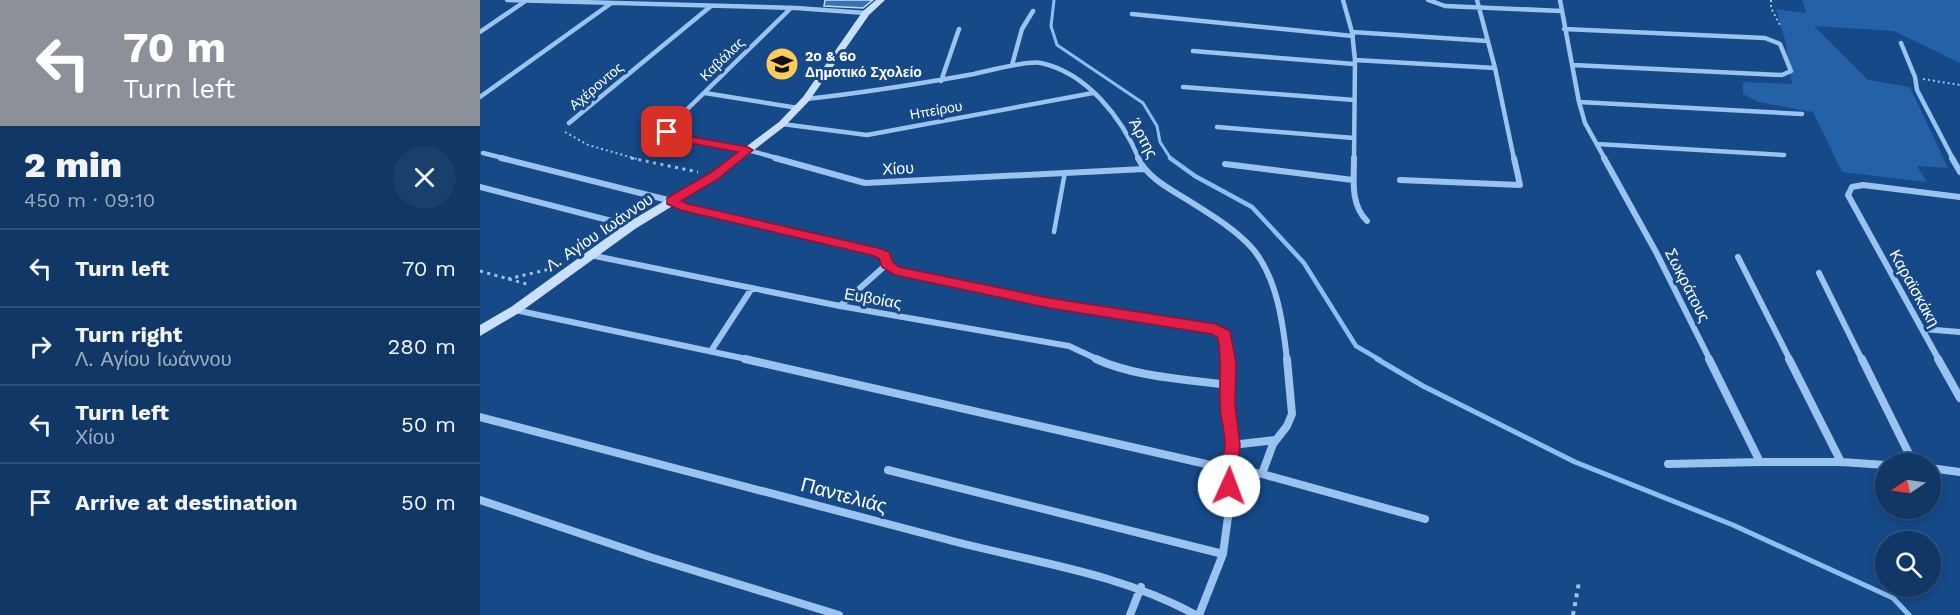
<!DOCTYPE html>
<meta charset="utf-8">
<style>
body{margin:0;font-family:"Work Sans",sans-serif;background:#193f6c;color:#f1f3f6;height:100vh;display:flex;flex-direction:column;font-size:22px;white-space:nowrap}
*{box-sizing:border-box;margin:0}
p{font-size:20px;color:#9cacbf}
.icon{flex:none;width:33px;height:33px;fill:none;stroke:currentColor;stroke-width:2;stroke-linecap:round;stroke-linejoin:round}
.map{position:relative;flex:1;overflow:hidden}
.sheet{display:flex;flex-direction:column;background:#103766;width:480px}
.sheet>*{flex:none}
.hud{background:#8c9099;color:#fff;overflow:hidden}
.needle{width:39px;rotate:257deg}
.tools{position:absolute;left:1395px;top:453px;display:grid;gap:12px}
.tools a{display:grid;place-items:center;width:66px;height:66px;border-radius:50%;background:#103766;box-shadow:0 3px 9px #0003,0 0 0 2px #30517a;font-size:30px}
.pin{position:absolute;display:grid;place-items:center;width:51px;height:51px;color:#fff;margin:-26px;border-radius:12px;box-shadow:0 3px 9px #0006}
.me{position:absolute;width:66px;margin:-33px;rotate:2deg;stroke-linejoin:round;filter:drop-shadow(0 0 4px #0008)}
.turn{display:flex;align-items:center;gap:21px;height:126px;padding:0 24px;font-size:27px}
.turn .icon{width:78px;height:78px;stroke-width:2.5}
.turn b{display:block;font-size:42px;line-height:51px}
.round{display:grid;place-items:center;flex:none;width:63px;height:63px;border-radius:32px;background:#193f6c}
.overview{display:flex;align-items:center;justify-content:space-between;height:102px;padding:0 24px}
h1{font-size:36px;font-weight:800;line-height:45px}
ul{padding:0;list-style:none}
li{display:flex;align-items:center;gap:18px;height:78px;padding:0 24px;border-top:2px solid #30517a}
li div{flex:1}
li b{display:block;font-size:22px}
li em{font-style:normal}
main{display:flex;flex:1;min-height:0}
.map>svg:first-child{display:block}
</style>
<main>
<section class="sheet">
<div class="hud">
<div class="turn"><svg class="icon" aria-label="left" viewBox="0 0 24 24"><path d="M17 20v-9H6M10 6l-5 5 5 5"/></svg><div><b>70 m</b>Turn left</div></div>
</div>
<div class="overview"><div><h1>2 min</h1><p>450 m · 09:10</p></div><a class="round"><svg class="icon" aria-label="close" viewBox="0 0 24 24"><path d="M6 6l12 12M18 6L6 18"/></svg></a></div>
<ul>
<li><svg class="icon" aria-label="left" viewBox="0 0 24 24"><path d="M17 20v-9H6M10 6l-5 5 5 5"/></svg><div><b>Turn left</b></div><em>70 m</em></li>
<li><svg class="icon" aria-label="right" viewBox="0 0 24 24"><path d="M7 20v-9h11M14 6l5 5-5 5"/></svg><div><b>Turn right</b><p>Λ. Αγίου Ιωάννου</p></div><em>280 m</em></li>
<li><svg class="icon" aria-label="left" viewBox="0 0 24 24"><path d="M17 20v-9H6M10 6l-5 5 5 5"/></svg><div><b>Turn left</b><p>Χίου</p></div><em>50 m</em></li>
<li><svg class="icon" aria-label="arrive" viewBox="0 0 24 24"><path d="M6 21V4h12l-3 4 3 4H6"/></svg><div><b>Arrive at destination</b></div><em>50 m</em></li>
</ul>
</section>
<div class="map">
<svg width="1480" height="615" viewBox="0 0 1480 615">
<rect width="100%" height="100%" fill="#154988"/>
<path fill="#2461a6" d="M1322 0H1480V63L1414 31 1334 26 1388 80 1430 87 1468 168 1437 166 1447 182 1362 172 1333 112 1278 102 1263 94V82L1312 84 1305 40 1296 9 1326 13Z"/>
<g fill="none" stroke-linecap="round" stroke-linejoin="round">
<path stroke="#8dbef2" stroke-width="3" d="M574 0 571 26 577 45 663 103 677 126 680 142 691 159"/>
<path stroke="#8dbef2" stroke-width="4.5" d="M690 158 715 176 772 207 824 263 876 346 900 360"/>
<path stroke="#8dbef2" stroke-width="5" d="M897 359 943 386 1095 462 1253 525 1413 598 1429 615"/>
</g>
<path fill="#3970b0" stroke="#c1dcfb" stroke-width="1.5" d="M345 0H393L383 8 344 6Z"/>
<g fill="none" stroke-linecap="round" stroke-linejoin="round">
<path stroke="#9bc3ef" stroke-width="2" stroke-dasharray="2 3" stroke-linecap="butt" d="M1291 0V8L1301 27
M1443 79 1480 85
M85 132 108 145 157 159"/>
<path stroke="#9bc3ef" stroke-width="3" stroke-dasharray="3 4.5" stroke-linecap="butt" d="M151 158 218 172
M0 271 50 285
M28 279 70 269"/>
<path stroke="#9bc3ef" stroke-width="4" stroke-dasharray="4 5" stroke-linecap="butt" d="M1093 615 1099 582"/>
<path stroke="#9bc3ef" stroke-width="4.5" d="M574 232 585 172"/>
<path stroke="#9bc3ef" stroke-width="4.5" d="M27 0 316 8 386 13
M863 0 872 32 875 60 874 159
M948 0 965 6 1082 11
M997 0 1015 68 1034 159
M1080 0 1099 102 1105 123 1125 159
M652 14 873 36
M1084 29 1285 38 1300 44 1311 71 1302 75 1093 65
M0 32 44 2
M872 32 1008 41
M1421 43 1435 77 1437 90 1473 159
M713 51 874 64
M875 60 1015 68
M532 65 542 29 553 11
M461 81 479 29
M703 87 874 100
M225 93 318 108
M0 97 130 4
M326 99C383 93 438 84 494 74 508 71 548 60 561 63 607 73 642 118 659 159
M1099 102 1322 114
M89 123 231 6
M302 124 387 135 613 93
M737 127 874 138
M1117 144 1304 155
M3 153 27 159
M300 159 268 150 192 136 187 132 190 126 311 8"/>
<path stroke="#9bc3ef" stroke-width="6" d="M21 158 192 201 204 207 394 252 404 255 407 264 415 271 569 303 736 329 745 335 749 360
M295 158 385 183 664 169
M658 158C667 177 688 188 706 199 728 213 754 228 772 248 797 277 803 323 807 360
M874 158C874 180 870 204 887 221
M1124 158 1176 252 1230 360
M1472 158 1480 172
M745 164 873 180
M920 180 1040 185 1034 158
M0 187 151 226
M110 255 360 306 589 346 619 360
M1258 257 1310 360
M1339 273 1382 360
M360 306 407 264
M35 310 271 360
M1443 329 1480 332
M231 351 272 288
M1459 360 1368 195 1372 187 1383 185 1480 197"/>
<path stroke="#9bc3ef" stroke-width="8" d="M265 359 748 469 782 474 945 519
M616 359C655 377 705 379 748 385
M1229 359 1280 462H1361L1406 465
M1309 359 1361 462
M1382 359 1434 464
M1458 359 1480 398
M0 417C155 457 310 499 465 539 550 562 638 572 716 615
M752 445 795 440
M1188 464 1280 462
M1450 468 1480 472
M408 470 743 554
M782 474 793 444 807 426 812 414 807 359
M0 500 170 557 359 615
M650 615 661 587
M719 615 743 554 750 502 748 469 752 445 747 404 749 359"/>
<path fill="#c9dffa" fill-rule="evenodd" d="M396 0H405L389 15 329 101 305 126 238 178 155 229 39 313 0 336V325L31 307 147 223 230 174 299 122 323 97 383 11Z"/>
</g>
<path fill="#e11d48" stroke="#92132f" stroke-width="1.5" d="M187 129 195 134 268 147 273 150 238 179 201 201 208 204 398 248 409 252 413 262 419 267 569 298 736 324 750 331 756 362 755 404 760 445 755 491 749 493 743 491C736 475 744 461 745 445 745 431 740 417 740 403 739 381 742 360 738 338L732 334 569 308 415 275 402 267 399 258 391 255 200 210 187 204V198L230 173 258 152 188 139 181 132Z"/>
<defs>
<g id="school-disc" transform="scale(1.725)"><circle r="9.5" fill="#ffcc59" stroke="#154988"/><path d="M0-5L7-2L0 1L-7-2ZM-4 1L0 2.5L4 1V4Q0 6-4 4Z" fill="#111"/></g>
</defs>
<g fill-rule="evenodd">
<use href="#school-disc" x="302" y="64"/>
</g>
<g text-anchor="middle" stroke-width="6" stroke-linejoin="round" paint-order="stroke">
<g font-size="14" font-weight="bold" fill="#fff" stroke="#154988" text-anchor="start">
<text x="325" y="61">2ο &amp; 6ο<tspan x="325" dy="16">Δημοτικό Σχολείο</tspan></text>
</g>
<g font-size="14" fill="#fff" stroke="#154988">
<text transform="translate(242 59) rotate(-44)" y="5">Καβάλας</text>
<text transform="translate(116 86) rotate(-40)" y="5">Αχέροντος</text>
<text transform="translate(456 110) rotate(-10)" y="5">Ηπείρου</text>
</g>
<g font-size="16" fill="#fff" stroke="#154988">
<text transform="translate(664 138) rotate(62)" y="6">Άρτης</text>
<text transform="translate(418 168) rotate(-3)" y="6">Χίου</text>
<text transform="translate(119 232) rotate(-34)" y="6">Λ. Αγίου Ιωάννου</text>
<text transform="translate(1208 285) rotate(63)" y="6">Σωκράτους</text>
<text transform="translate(1435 288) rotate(61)" y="6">Καραϊσκάκη</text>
<text transform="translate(393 298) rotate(10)" y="6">Ευβοίας</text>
</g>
<g font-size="20" fill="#fff" stroke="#154988">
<text transform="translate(364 495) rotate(15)" y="7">Παντελιάς</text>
</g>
</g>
</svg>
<div class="tools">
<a><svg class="needle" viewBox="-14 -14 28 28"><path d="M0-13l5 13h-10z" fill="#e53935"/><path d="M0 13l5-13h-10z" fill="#9cacbf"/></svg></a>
<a><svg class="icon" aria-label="search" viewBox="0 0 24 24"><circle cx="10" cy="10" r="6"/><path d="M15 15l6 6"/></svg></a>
</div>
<div class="pin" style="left:187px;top:132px;background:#d93025"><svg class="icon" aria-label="arrive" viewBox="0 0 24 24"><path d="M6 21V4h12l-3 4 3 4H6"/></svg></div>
<svg class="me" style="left:749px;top:486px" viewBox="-20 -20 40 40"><circle r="19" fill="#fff"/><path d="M0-13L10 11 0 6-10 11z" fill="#e11d48"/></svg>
</div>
</main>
